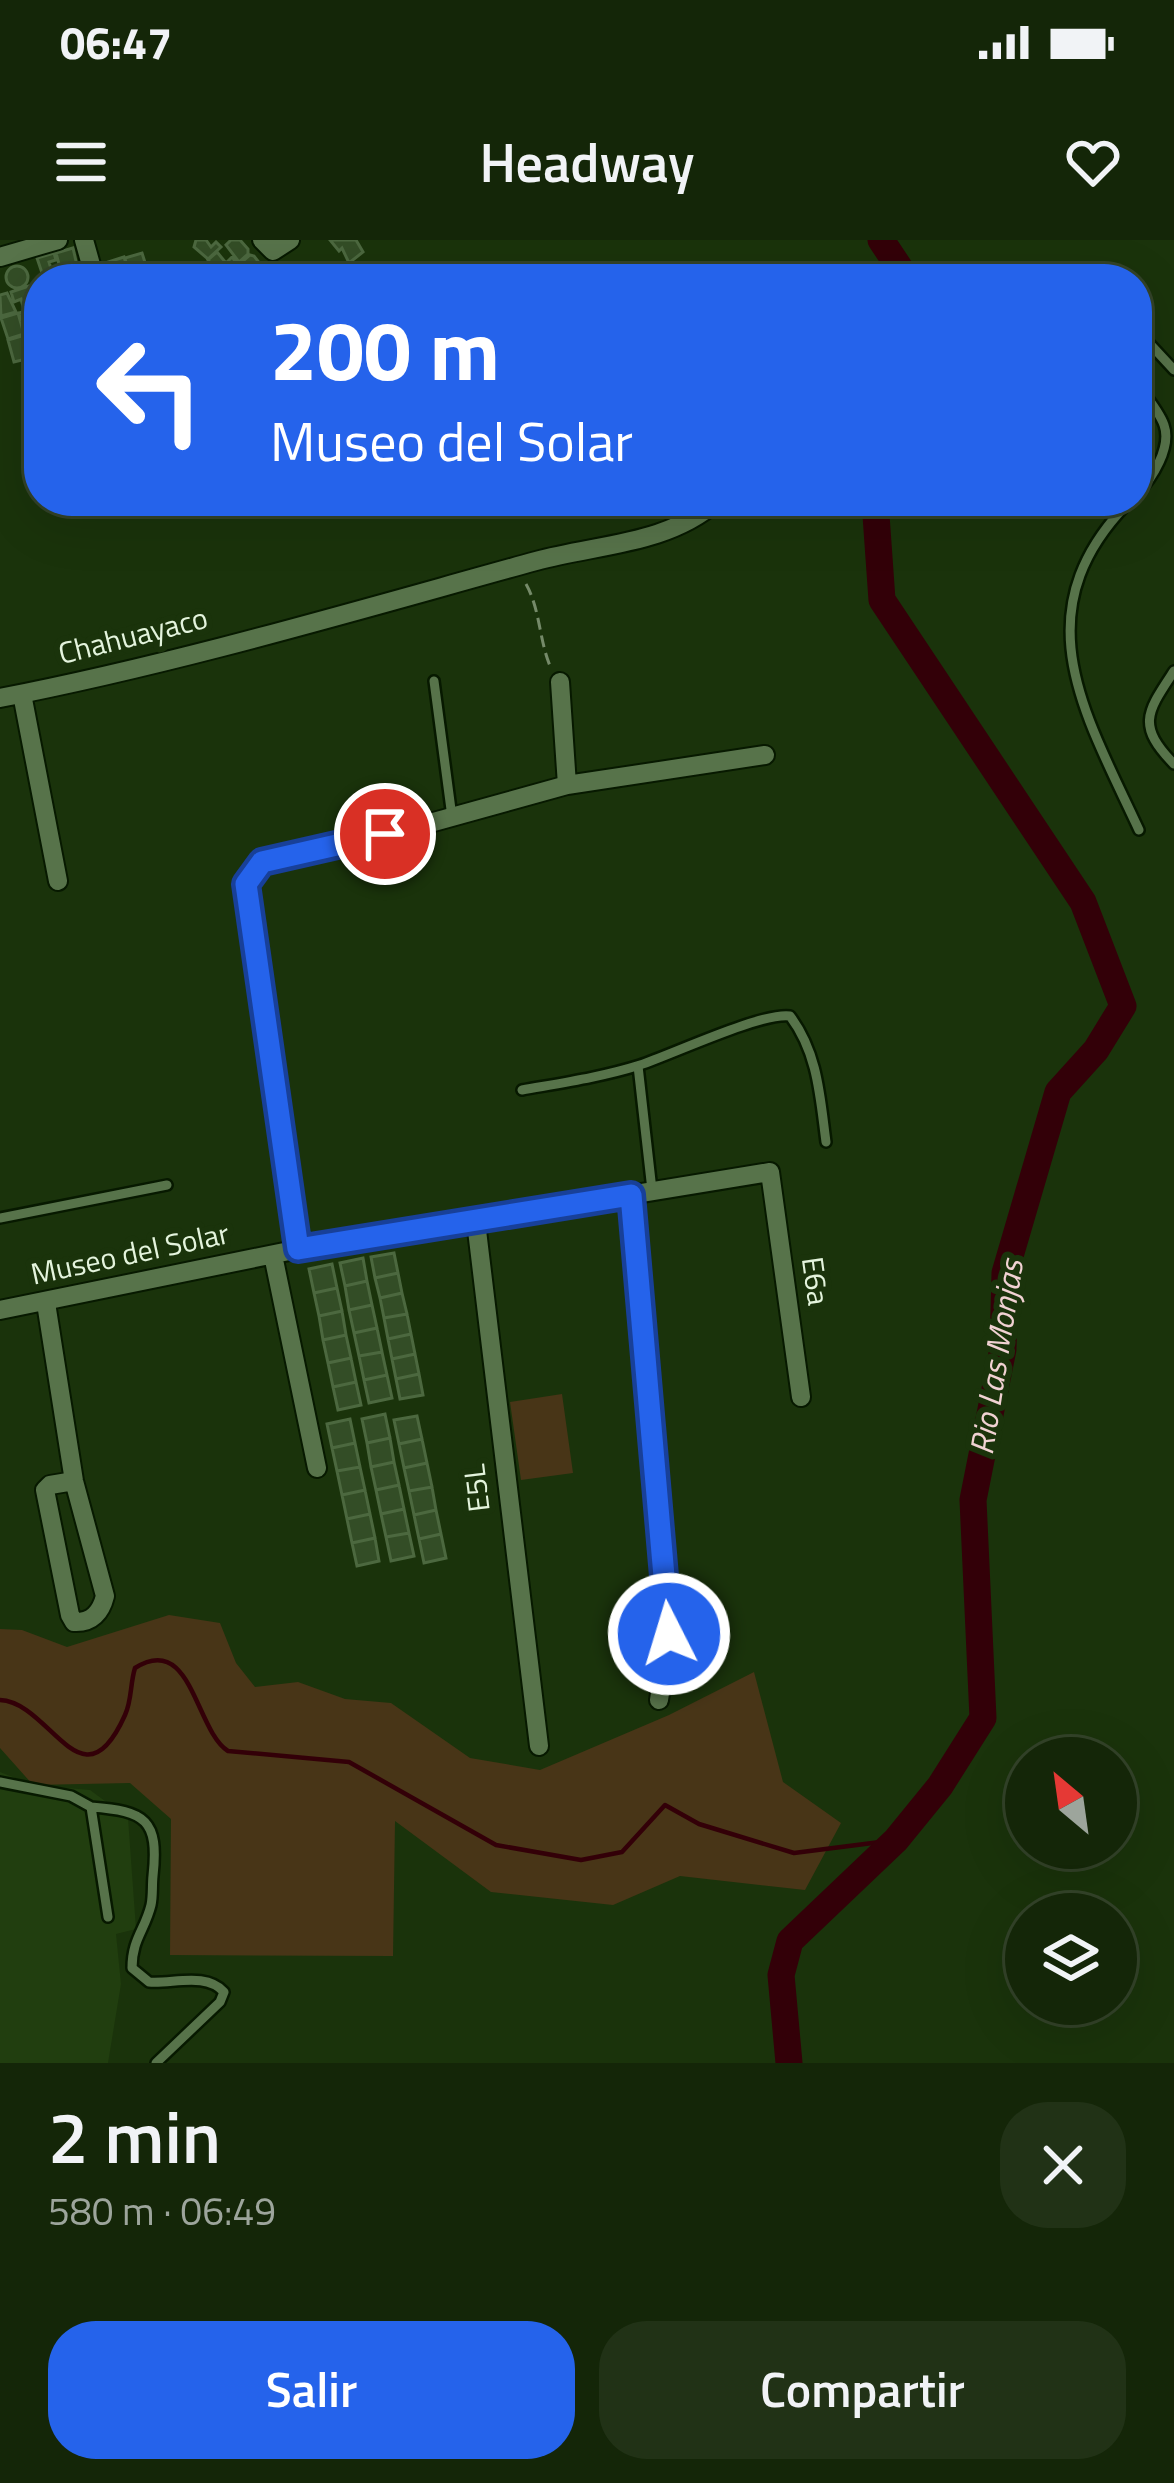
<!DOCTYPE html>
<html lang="es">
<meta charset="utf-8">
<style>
body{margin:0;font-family:"Titillium Web",sans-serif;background:#213216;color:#f1f3f6;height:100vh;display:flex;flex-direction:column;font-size:45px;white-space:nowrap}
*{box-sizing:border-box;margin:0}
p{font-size:39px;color:#9da59c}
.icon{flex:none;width:66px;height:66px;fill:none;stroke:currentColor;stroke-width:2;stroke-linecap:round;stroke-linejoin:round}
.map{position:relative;height:1823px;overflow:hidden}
.details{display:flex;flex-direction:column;background:#142608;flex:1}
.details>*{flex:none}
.banner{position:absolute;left:24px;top:24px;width:1128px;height:252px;border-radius:48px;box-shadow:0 12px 48px #0002,0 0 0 3px #334329;background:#2563eb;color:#fff;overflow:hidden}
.needle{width:78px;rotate:331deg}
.buttons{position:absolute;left:1005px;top:1497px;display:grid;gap:24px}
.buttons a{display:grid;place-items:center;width:132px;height:132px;border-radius:50%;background:#142608;box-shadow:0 12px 48px #0002,0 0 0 3px #334329;font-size:60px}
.pin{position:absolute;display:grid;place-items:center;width:102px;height:102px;color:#fff;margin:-51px;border:6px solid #fff;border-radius:50%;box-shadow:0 3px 12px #0007}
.me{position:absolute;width:132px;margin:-66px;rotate:355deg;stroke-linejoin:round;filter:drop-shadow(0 0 9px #0008)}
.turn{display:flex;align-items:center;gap:42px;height:252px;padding:0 48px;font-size:54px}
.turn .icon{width:156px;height:156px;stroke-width:2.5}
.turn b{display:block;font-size:84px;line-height:102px}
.round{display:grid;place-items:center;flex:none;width:126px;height:126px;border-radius:48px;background:#213216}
.overview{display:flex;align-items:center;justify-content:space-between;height:204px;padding:0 48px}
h1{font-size:72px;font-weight:600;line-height:90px}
.cta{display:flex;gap:24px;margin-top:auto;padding:24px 48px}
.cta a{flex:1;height:138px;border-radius:48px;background:#2563eb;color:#fff;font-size:48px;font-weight:600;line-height:138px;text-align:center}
.cta a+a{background:#213216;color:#f1f3f6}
.status{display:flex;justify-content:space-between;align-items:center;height:84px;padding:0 60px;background:#142608;direction:ltr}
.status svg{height:33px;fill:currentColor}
header{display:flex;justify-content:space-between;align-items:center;height:156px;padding:0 48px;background:#142608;font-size:54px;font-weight:600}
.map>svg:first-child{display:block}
</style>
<div class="status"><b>06:47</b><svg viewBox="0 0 49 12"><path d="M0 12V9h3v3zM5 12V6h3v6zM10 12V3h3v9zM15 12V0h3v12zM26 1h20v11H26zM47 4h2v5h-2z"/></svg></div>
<header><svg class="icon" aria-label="menu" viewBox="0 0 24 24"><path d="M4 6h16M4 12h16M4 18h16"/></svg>Headway<svg class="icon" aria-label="heart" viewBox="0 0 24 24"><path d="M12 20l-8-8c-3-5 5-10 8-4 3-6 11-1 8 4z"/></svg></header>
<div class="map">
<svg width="1174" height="1823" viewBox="0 0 1174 1823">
<rect width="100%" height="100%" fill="#1a330b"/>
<path fill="#213e0f" d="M0 1532 33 1545 90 1550 128 1578 136 1689 116 1694 121 1744 108 1823H0Z"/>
<path fill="#483517" d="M562 1154 573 1233 521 1240 510 1162Z
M169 1375 220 1383 236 1423 255 1447 298 1442 345 1459 391 1463 470 1518 540 1530 669 1475 754 1432 783 1542 841 1583 805 1650 680 1636 613 1665 491 1652 395 1581 393 1716 170 1715 171 1579 130 1543 33 1545 0 1508V1389L22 1390 67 1407Z"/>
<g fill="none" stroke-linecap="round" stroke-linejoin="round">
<path stroke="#330008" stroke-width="4.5" d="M0 1460C51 1462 82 1571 125 1475 132 1460 130 1444 135 1428 192 1392 195 1490 228 1511L349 1522 496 1605 581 1620 622 1612 665 1565 699 1584 794 1613 896 1600"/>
<path stroke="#330008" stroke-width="27" d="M881 0 907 39
M789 1823 781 1735 790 1701 896 1600 940 1546 983 1478 973 1260 1003 1109 1005 1033 1058 852 1096 810 1123 766 1083 662 882 360 875 261"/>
</g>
<path fill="#334d26" stroke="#4c683f" stroke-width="3" d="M196 0H206L211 7 216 2 221 7 208 19 194 7Z
M231 0H240L248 9V14L239 22 226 5Z
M330 0H356L363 12 349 23 342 8 339 11Z
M73 8 78 30 62 35 56 13Z
M217 12 226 23 232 17 237 24 222 37 208 20Z
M54 13 56 20 49 22 51 29 58 27 61 34 44 39 37 18Z
M142 13 149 35 132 39 133 25 127 27 125 18Z
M250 15 254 16 272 39H254L241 23Z
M124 17 131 39H110L108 22Z
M6 37a11 11 0 1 1 22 0a11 11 0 1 1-22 0Z
M29 46 36 67 24 70 21 59 14 62 11 52Z
M7 53 16 72 1 76 0 55Z
M36 68 39 90 25 95 22 86 28 85 26 79 21 80 19 73Z
M18 73 24 94 8 99 1 78Z
M25 95 26 119 14 122 8 100Z
M394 1013 398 1033 375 1038 371 1017Z
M363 1018 367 1041 345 1046 340 1023Z
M332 1024 337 1048 314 1053 309 1029Z
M398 1033 402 1053 380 1058 375 1038Z
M367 1041 372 1065 349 1070 345 1046Z
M337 1048 342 1071 319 1076 314 1053Z
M402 1053 407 1074 384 1078 380 1058Z
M372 1065 377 1088 354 1093 349 1070Z
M342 1071 346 1095 323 1100 319 1076Z
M407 1074 411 1094 388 1099 384 1078Z
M377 1088 382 1112 359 1116 354 1093Z
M411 1094 415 1114 392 1119 388 1099Z
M346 1095 351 1118 328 1123 323 1100Z
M382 1112 387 1135 364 1140 359 1116Z
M415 1114 419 1134 396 1139 392 1119Z
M351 1118 356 1142 333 1147 328 1123Z
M419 1134 423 1155 400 1159 396 1139Z
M387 1135 392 1158 369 1163 364 1140Z
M356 1142 361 1165 338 1170 333 1147Z
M385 1174 390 1198 367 1203 362 1179Z
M417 1176 422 1199 399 1204 394 1180Z
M350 1179 355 1203 332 1208 327 1184Z
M390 1198 394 1222 371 1227 367 1203Z
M422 1199 427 1223 404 1228 399 1204Z
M355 1203 360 1227 337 1231 332 1208Z
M394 1222 399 1245 376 1250 371 1227Z
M427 1223 432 1247 409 1251 404 1228Z
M360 1227 365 1250 342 1255 337 1231Z
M399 1245 404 1269 381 1274 376 1250Z
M432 1247 436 1270 414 1275 409 1251Z
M365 1250 370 1274 347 1279 342 1255Z
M404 1269 409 1293 386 1297 381 1274Z
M436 1270 441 1294 419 1299 414 1275Z
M370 1274 375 1298 352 1303 347 1279Z
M409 1293 414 1316 391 1321 386 1297Z
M441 1294 446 1318 424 1323 419 1299Z
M375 1298 379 1321 357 1326 352 1303Z"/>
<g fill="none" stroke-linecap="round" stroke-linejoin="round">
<g stroke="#071900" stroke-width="14">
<path id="service" d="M1137 90 1174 130
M1137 144C1146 156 1159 171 1164 185 1172 207 1152 239 1137 254
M1130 261C1020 372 1085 473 1139 590
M1174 431C1147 472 1136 485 1174 524
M434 441 452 577
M638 826 652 950
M522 850C561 843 602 837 640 825 673 814 762 772 790 776 818 813 820 857 826 902
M0 978 167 945
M0 1542 71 1556 91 1567 108 1677
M91 1567C146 1571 159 1580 153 1636 152 1645 153 1656 151 1665 145 1690 132 1699 132 1728L149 1742C173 1744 206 1732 224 1752L220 1762 156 1823"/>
</g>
<g stroke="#071900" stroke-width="22">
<path id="minor" d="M84 0 95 39
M262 0 273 11 290 0
M0 17 58 0
M560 442 567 545
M22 454 58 641
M0 458C180 423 358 370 536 321 597 304 667 305 717 261
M631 955 669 1394 659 1460
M476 982 539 1506
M299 1009 245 653 254 628 271 620 430 583 567 545 765 515
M273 1015 317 1228
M46 1063 74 1241 105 1356C101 1372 92 1383 74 1382L70 1375 45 1250 50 1245 74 1241
M0 1070 299 1009 770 932 801 1157"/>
</g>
<path stroke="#758a69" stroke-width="3" stroke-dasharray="12 6" stroke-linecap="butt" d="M526 344C540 369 539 399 550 426"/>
<use href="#service" stroke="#57734a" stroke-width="9"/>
<use href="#minor" stroke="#57734a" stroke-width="18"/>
</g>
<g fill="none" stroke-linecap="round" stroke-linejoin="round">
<g stroke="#184099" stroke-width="30">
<path id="route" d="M385 594 262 622 246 644 298 1009 631 955 669 1394"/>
</g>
<use href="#route" stroke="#2563eb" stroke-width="21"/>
</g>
<g text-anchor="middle" stroke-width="12" stroke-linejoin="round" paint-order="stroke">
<g font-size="30" fill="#e4f4dd" stroke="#1a330b">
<text transform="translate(133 396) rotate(-14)" y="10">Chahuayaco</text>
<text transform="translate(130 1014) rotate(-12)" y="10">Museo del Solar</text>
<text transform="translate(815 1041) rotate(82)" y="10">E6a</text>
<text transform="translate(477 1248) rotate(-97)" y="10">E5L</text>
</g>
<g font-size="33" font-style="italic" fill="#f1d2d3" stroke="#1a330b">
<text transform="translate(996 1117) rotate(-81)" y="12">Rio Las Monjas</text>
</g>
</g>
</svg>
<div class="buttons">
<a><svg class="needle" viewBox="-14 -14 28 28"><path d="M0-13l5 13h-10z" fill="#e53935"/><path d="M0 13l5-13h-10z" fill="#9da59c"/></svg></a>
<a><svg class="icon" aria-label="layers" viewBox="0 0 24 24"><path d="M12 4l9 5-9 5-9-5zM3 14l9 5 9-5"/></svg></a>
</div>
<div class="pin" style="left:385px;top:594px;background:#d93025"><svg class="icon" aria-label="arrive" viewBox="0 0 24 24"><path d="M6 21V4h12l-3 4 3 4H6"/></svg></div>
<svg class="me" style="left:669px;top:1394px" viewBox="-20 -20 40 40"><circle r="17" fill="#2563eb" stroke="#fff" stroke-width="3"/><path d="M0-11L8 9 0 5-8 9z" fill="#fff"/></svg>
<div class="banner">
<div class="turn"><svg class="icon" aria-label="left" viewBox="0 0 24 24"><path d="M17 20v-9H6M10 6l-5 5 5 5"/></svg><div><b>200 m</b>Museo del Solar</div></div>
</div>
</div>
<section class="details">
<div class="overview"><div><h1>2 min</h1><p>580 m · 06:49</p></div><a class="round"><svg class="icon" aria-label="close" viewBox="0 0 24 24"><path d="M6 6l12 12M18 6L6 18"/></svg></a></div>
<div class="cta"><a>Salir</a><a>Compartir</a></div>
</section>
